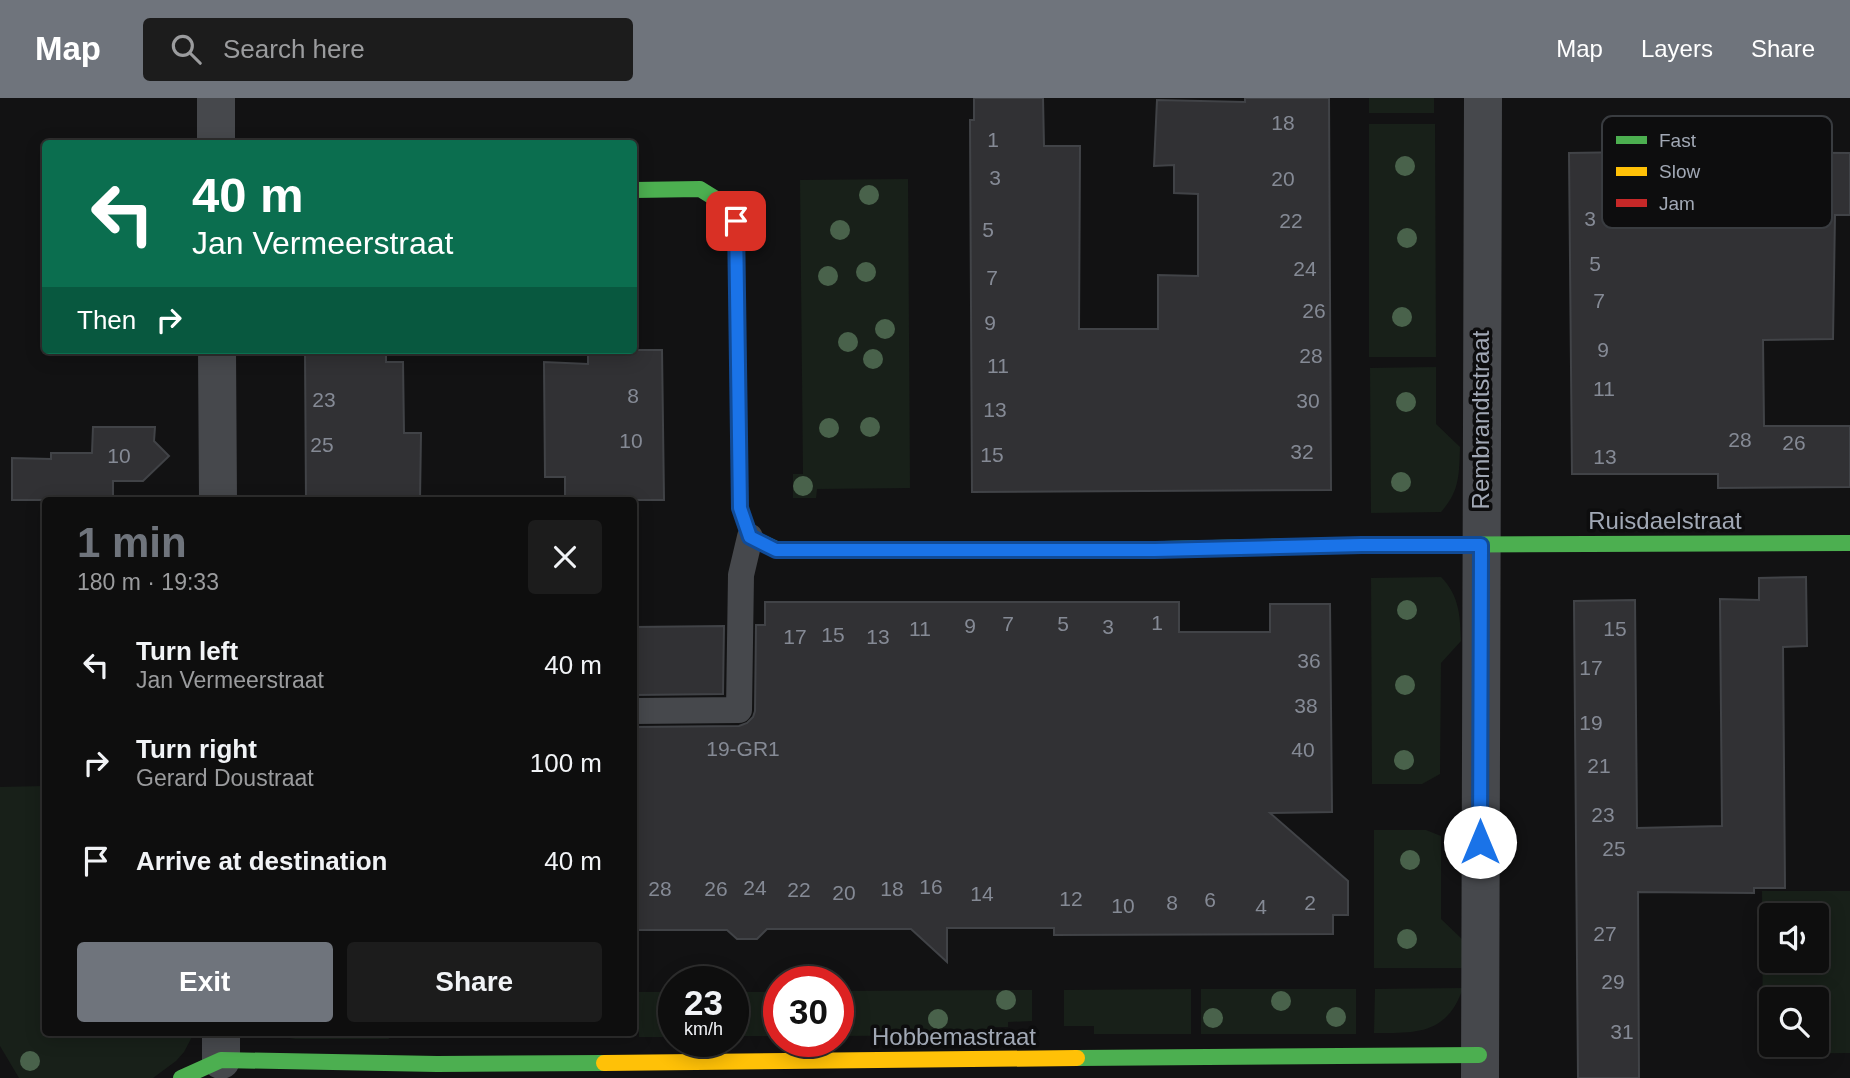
<!DOCTYPE html>
<meta charset="utf-8">
<style>
body{margin:0;font-family:Helvetica,sans-serif;background:#1c1c1c;color:#f1f3f6;height:100vh;display:flex;flex-direction:column;font-size:26px;white-space:nowrap}
*{box-sizing:border-box;margin:0}
p{font-size:23px;color:#9b9c9e}
.icon{flex:none;width:38px;height:38px;fill:none;stroke:currentColor;stroke-width:2;stroke-linecap:round;stroke-linejoin:round}
.map{position:relative;flex:1;overflow:hidden}
.sheet{position:absolute;left:42px;top:399px;width:595px;height:539px;display:flex;flex-direction:column;background:#0e0e0e;border-radius:7px;box-shadow:0 4px 18px #0003,0 0 0 2px #2e2e2e}
.sheet>*{flex:none}
.hud{position:absolute;left:42px;top:42px;width:595px;height:214px;border-radius:7px;box-shadow:0 4px 18px #0003,0 0 0 2px #2e2e2e;background:#0b6e4f;color:#fff;overflow:hidden}
.tools{position:absolute;left:1759px;top:805px;display:grid;gap:14px}
.tools a{display:grid;place-items:center;width:70px;height:70px;border-radius:7px;background:#0e0e0e;box-shadow:0 4px 18px #0003,0 0 0 2px #2e2e2e;font-size:35px}
.speed{position:absolute;left:658px;top:868px;display:flex;gap:14px;font-size:35px;font-weight:700;text-align:center}
.speed>*{display:grid;place-content:center;width:91px;height:91px;border-radius:50%;background:#0e0e0e;box-shadow:0 4px 18px #0003,0 0 0 2px #2e2e2e;line-height:1}
.speed small{font-size:18px;font-weight:400}
.speed .limit{border:10px solid #d22;background:#fff;color:#111}
.pin{position:absolute;display:grid;place-items:center;width:60px;height:60px;color:#fff;margin:-30px;border-radius:14px;box-shadow:0 4px 10px #0006}
.me{position:absolute;width:77px;margin:-38px;rotate:0deg;stroke-linejoin:round;filter:drop-shadow(0 0 5px #0008)}
.turn{display:flex;align-items:center;gap:24px;height:147px;padding:0 35px;font-size:32px}
.turn .icon{width:91px;height:91px;stroke-width:2.5}
.turn b{display:block;font-size:49px;line-height:60px}
.then{display:flex;align-items:center;height:66px;padding:0 35px;background:#0003;gap:14px;font-size:26px}
.round{display:grid;place-items:center;flex:none;width:74px;height:74px;border-radius:7px;background:#1c1c1c}
.overview{display:flex;align-items:center;justify-content:space-between;height:119px;padding:0 35px}
h1{font-size:42px;font-weight:700;line-height:52px;color:#6f747c}
.primary-button{display:flex;gap:14px;margin-top:auto;padding:14px 35px}
.primary-button a{flex:1;height:80px;border-radius:7px;background:#6f747c;color:#fff;font-size:28px;font-weight:700;line-height:80px;text-align:center}
.primary-button a+a{background:#1c1c1c;color:#f1f3f6}
ul{padding:0;list-style:none}
li{display:flex;align-items:center;gap:21px;height:98px;padding:0 35px}
li div{flex:1}
li b{display:block;font-size:26px}
li em{font-style:normal}
header{display:flex;align-items:center;gap:42px;box-sizing:border-box;height:98px;padding:0 35px;background:#6f747c;color:#fff}
header strong{font-size:33px}
nav{display:flex;gap:38px;margin-inline-start:auto;font-size:24px}
.search{width:490px;height:63px;background:#1c1c1c;display:flex;align-items:center;gap:18px;box-sizing:border-box;padding:0 24px;border-radius:7px;color:#9b9c9e;font-size:26px}
.map>svg:first-child{display:block}
</style>
<header>
<strong>Map</strong>
<div class="search"><svg class="icon" aria-label="search" viewBox="0 0 24 24"><circle cx="10" cy="10" r="6"/><path d="M15 15l6 6"/></svg>Search here</div>
<nav><a>Map</a><a>Layers</a><a>Share</a></nav>
</header>
<div class="map">
<svg width="1850" height="980" viewBox="0 0 1850 980">
<rect width="100%" height="100%" fill="#121213"/>
<path fill="#182019" fill-rule="evenodd" d="M1369 0H1434V15H1369Z
M1369 26H1435L1436 259H1369Z
M908 81 910 390 817 391 816 400H793V376H803L800 82Z
M1436 269V326L1460 349C1459 376 1460 393 1441 414L1371 415 1370 270Z
M1441 479C1460 498 1460 519 1461 543L1441 565 1440 676 1422 686H1372L1371 480Z
M45 688 46 934 194 935 184 954 176 963 153 980H19L0 948V689Z
M1374 732H1426L1441 738V821L1463 842 1464 870H1374Z
M1762 793H1850V955L1763 956ZM1771 817H1816V863H1771ZM1771 901H1816V947H1771Z
M1463 890C1447 937 1416 935 1374 935L1375 891Z
M1191 891V936H1094V928H1064V892Z
M1201 891H1356V936H1201Z
M1032 892V923L1008 924V929H991L990 937 838 938V893Z
M639 894H674V939H639Z
M733 894H779V938H733Z
M597 934V939L455 940V934Z
M274 935H388L389 941H295L283 939Z"/>
<path fill="#313134" stroke="#414347" stroke-width="2" d="M974 0H1043L1044 48H1080L1079 231H1158V177L1198 178V96L1174 95V67L1154 68 1157 2 1245 4V0H1329L1331 392 972 394 970 22H974Z
M1631 54V56L1691 54 1850 55V117H1835L1833 241 1763 242 1764 328H1850V389L1718 390V376H1572L1569 55Z
M305 252H386V264H403L404 335H421L420 402H306Z
M588 252H662L664 402H565V379H545L544 264 588 266Z
M93 329H155L154 343 169 358 143 383H113V402H12V360L51 361V355H92Z
M1806 479 1807 548 1783 549 1785 790H1754V795L1638 794 1639 980H1578L1574 503 1635 502 1637 730 1722 728 1720 501 1759 502V480Z
M765 504H1179V534H1270V506H1330L1332 714 1270 715 1348 783V817H1333V836L1054 837V830H947V864L911 831H767L757 841H737L727 832H638V744H634V629L739 628 747 625 753 619 755 613 756 527H765Z
M724 528 723 596 634 597V529Z"/>
<g fill="none" stroke-linecap="round" stroke-linejoin="round">
<path stroke="#46484c" stroke-width="26" d="M634 613 739 612 741 477 750 439"/>
<path stroke="#46484c" stroke-width="38" d="M216 0V46
M217 252 218 402
M221 934V962
M1480 980 1483 0"/>
<path stroke="#4caf50" stroke-width="16" d="M634 92 700 91 721 104 736 123 740 410 750 439 776 451H876
M1116 452 1362 447 1850 445
M1077 960 1479 957
M181 980 221 962 437 966 604 965"/>
<path stroke="#ffc107" stroke-width="16" d="M604 965 1077 960"/>
<path stroke="#c62828" stroke-width="16" d="M876 451 1116 452"/>
</g>
<g fill="#49624b">
<circle cx="1405" cy="68" r="10"/>
<circle cx="869" cy="97" r="10"/>
<circle cx="840" cy="132" r="10"/>
<circle cx="1407" cy="140" r="10"/>
<circle cx="866" cy="174" r="10"/>
<circle cx="828" cy="178" r="10"/>
<circle cx="1402" cy="219" r="10"/>
<circle cx="885" cy="231" r="10"/>
<circle cx="848" cy="244" r="10"/>
<circle cx="873" cy="261" r="10"/>
<circle cx="1406" cy="304" r="10"/>
<circle cx="870" cy="329" r="10"/>
<circle cx="829" cy="330" r="10"/>
<circle cx="1401" cy="384" r="10"/>
<circle cx="803" cy="388" r="10"/>
<circle cx="1407" cy="512" r="10"/>
<circle cx="1405" cy="587" r="10"/>
<circle cx="1404" cy="662" r="10"/>
<circle cx="1410" cy="762" r="10"/>
<circle cx="1407" cy="841" r="10"/>
<circle cx="1006" cy="902" r="10"/>
<circle cx="1281" cy="903" r="10"/>
<circle cx="1336" cy="919" r="10"/>
<circle cx="1213" cy="920" r="10"/>
<circle cx="938" cy="921" r="10"/>
<circle cx="30" cy="963" r="10"/>
</g>
<g fill="none" stroke-linecap="round" stroke-linejoin="round">
<g stroke="#114b97" stroke-width="18">
<path id="route" d="M736 123 740 410 750 439 776 452H1155L1362 447H1481L1480 744"/>
</g>
<use href="#route" stroke="#1a73e8" stroke-width="12"/>
</g>
<g text-anchor="middle" stroke-width="7" stroke-linejoin="round" paint-order="stroke">
<g font-size="21" fill="#858a95">
<text x="1283" y="32">18</text>
<text x="993" y="49">1</text>
<text x="995" y="87">3</text>
<text x="1283" y="88">20</text>
<text x="1590" y="128">3</text>
<text x="1291" y="130">22</text>
<text x="988" y="139">5</text>
<text x="1595" y="173">5</text>
<text x="1305" y="178">24</text>
<text x="992" y="187">7</text>
<text x="1599" y="210">7</text>
<text x="1314" y="220">26</text>
<text x="990" y="232">9</text>
<text x="1603" y="259">9</text>
<text x="1311" y="265">28</text>
<text x="998" y="275">11</text>
<text x="1604" y="298">11</text>
<text x="633" y="305">8</text>
<text x="324" y="309">23</text>
<text x="1308" y="310">30</text>
<text x="995" y="319">13</text>
<text x="1740" y="349">28</text>
<text x="631" y="350">10</text>
<text x="1794" y="352">26</text>
<text x="322" y="354">25</text>
<text x="1302" y="361">32</text>
<text x="992" y="364">15</text>
<text x="119" y="365">10</text>
<text x="1605" y="366">13</text>
<text x="1157" y="532">1</text>
<text x="1008" y="533">7</text>
<text x="1063" y="533">5</text>
<text x="970" y="535">9</text>
<text x="1108" y="536">3</text>
<text x="920" y="538">11</text>
<text x="1615" y="538">15</text>
<text x="833" y="544">15</text>
<text x="795" y="546">17</text>
<text x="878" y="546">13</text>
<text x="1309" y="570">36</text>
<text x="1591" y="577">17</text>
<text x="1306" y="615">38</text>
<text x="1591" y="632">19</text>
<text x="743" y="658">19-GR1</text>
<text x="1303" y="659">40</text>
<text x="1599" y="675">21</text>
<text x="1603" y="724">23</text>
<text x="1614" y="758">25</text>
<text x="931" y="796">16</text>
<text x="755" y="797">24</text>
<text x="660" y="798">28</text>
<text x="716" y="798">26</text>
<text x="892" y="798">18</text>
<text x="799" y="799">22</text>
<text x="844" y="802">20</text>
<text x="982" y="803">14</text>
<text x="1071" y="808">12</text>
<text x="1210" y="809">6</text>
<text x="1172" y="812">8</text>
<text x="1310" y="812">2</text>
<text x="1123" y="815">10</text>
<text x="1261" y="816">4</text>
<text x="1605" y="843">27</text>
<text x="1613" y="891">29</text>
<text x="1622" y="941">31</text>
</g>
<g font-size="24" fill="#a1a8b5" stroke="#0d0d0e">
<text transform="translate(1481 322) rotate(-90)" y="8">Rembrandtstraat</text>
<text x="1665" y="431">Ruisdaelstraat</text>
<text x="954" y="947">Hobbemastraat</text>
</g>
</g>
<rect x="1602" y="18" width="230" height="112" rx="10" fill="#0d0d0e" stroke="#393c40" stroke-width="2"/>
<rect x="1616" y="38" width="31" height="8" fill="#4caf50"/>
<rect x="1616" y="69" width="31" height="9" fill="#ffc107"/>
<rect x="1616" y="101" width="31" height="8" fill="#c62828"/>
<g font-size="19" fill="#a1a8b5">
<text x="1659" y="49">Fast</text>
<text x="1659" y="80">Slow</text>
<text x="1659" y="112">Jam</text>
</g>
</svg>
<div class="tools">
<a><svg class="icon" aria-label="sound" viewBox="0 0 24 24"><path d="M4 9h4l5-4v14l-5-4H4zM17 9q2 3 0 6"/></svg></a>
<a><svg class="icon" aria-label="search" viewBox="0 0 24 24"><circle cx="10" cy="10" r="6"/><path d="M15 15l6 6"/></svg></a>
</div>
<div class="speed"><div>23<small>km/h</small></div><div class="limit">30</div></div>
<div class="pin" style="left:736px;top:123px;background:#d93025"><svg class="icon" aria-label="arrive" viewBox="0 0 24 24"><path d="M6 21V4h12l-3 4 3 4H6"/></svg></div>
<svg class="me" style="left:1480px;top:744px" viewBox="-20 -20 40 40"><circle r="19" fill="#fff"/><path d="M0-13L10 11 0 6-10 11z" fill="#1a73e8"/></svg>
<div class="hud">
<div class="turn"><svg class="icon" aria-label="left" viewBox="0 0 24 24"><path d="M17 20v-9H6M10 6l-5 5 5 5"/></svg><div><b>40 m</b>Jan Vermeerstraat</div></div>
<div class="then">Then<svg class="icon" aria-label="right" viewBox="0 0 24 24"><path d="M7 20v-9h11M14 6l5 5-5 5"/></svg></div>
</div>
<section class="sheet">
<div class="overview"><div><h1>1 min</h1><p>180 m · 19:33</p></div><a class="round"><svg class="icon" aria-label="close" viewBox="0 0 24 24"><path d="M6 6l12 12M18 6L6 18"/></svg></a></div>
<ul>
<li><svg class="icon" aria-label="left" viewBox="0 0 24 24"><path d="M17 20v-9H6M10 6l-5 5 5 5"/></svg><div><b>Turn left</b><p>Jan Vermeerstraat</p></div><em>40 m</em></li>
<li><svg class="icon" aria-label="right" viewBox="0 0 24 24"><path d="M7 20v-9h11M14 6l5 5-5 5"/></svg><div><b>Turn right</b><p>Gerard Doustraat</p></div><em>100 m</em></li>
<li><svg class="icon" aria-label="arrive" viewBox="0 0 24 24"><path d="M6 21V4h12l-3 4 3 4H6"/></svg><div><b>Arrive at destination</b></div><em>40 m</em></li>
</ul>
<div class="primary-button"><a>Exit</a><a>Share</a></div>
</section>
</div>
